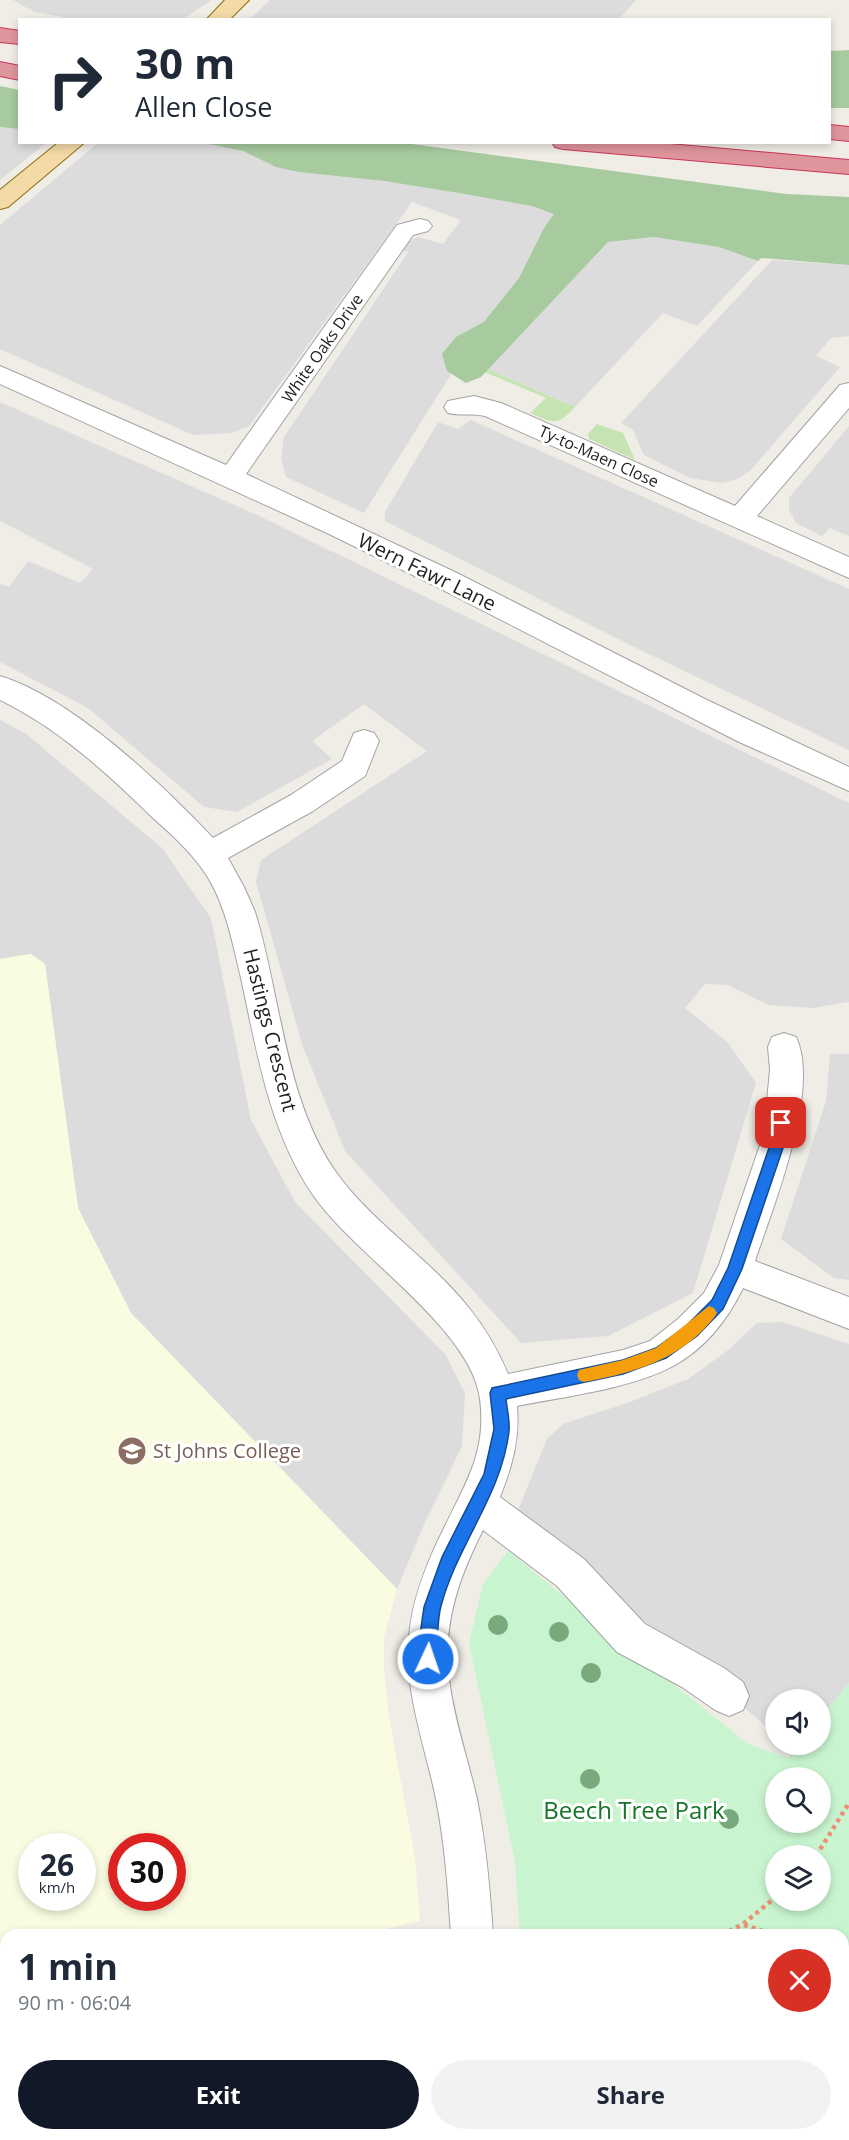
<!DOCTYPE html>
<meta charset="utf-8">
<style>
body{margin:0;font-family:"Open Sans",sans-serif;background:#f2f2f3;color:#1f2937;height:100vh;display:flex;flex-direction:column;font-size:22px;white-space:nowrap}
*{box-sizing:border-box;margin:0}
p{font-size:20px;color:#747a83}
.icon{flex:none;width:33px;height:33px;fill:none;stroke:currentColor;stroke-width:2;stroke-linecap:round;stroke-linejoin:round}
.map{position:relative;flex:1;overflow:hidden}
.details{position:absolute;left:0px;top:1929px;width:849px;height:212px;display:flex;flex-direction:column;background:#fff;border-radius:18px 18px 0 0;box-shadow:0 3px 9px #0003}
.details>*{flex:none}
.banner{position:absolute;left:18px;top:18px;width:813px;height:126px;border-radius:0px;box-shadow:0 3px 9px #0003;background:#fff;color:#1f2937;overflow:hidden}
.tools{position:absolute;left:765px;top:1689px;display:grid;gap:12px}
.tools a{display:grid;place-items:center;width:66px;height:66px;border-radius:50%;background:#fff;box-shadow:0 3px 9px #0003;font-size:30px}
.speed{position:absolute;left:18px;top:1833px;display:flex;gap:12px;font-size:30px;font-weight:700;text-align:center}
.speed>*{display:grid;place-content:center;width:78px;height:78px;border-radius:50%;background:#fff;box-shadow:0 3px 9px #0003;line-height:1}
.speed small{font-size:15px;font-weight:400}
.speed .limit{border:9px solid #d22;background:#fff;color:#111}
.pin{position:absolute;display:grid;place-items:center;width:51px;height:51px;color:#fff;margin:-26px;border-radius:12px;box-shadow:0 3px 9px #0006}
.me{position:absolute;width:66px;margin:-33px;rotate:3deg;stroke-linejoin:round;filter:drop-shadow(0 0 4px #0008)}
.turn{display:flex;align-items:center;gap:21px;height:126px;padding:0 18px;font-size:27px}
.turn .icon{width:78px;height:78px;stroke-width:2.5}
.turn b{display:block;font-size:42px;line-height:51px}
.round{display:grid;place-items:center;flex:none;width:63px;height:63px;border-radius:32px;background:#f2f2f3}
.head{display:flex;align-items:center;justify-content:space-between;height:102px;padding:0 18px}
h1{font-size:36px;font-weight:700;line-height:45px}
.action{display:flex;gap:12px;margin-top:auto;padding:12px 18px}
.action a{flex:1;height:69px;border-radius:36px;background:#111827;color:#fff;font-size:24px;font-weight:700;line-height:69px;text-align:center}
.action a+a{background:#f2f2f3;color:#1f2937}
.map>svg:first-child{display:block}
</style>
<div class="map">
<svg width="849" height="2140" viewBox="0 0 849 2140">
<rect width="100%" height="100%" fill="#efede6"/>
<path fill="#dddcdc" d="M13 0H212L183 19 79 20 34 12Z
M270 0H636L618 20 251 18Z
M0 127 19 129 20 142 46 143 0 180Z
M99 142 241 143 573 203 455 368 364 513 286 477 281 459 284 437 409 251H400L407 242 418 237 443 244 461 220 412 202 249 426 232 433 193 435 0 349V225Z
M654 237 719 247 758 261 697 326 663 313 575 407 487 369 608 242Z
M772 260 849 265V336L831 338 816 356 840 367 750 471 735 480 722 483 690 478 644 455 633 430 621 423Z
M0 402 255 514 849 803V1002L812 1008 769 1005 727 985 705 984 685 1008 727 1042 756 1083 693 1293 608 1336 521 1343 345 1151 302 1044 256 882 261 860 427 751 364 704 312 741 332 759 237 812 204 807 88 708 0 662V584L9 587 28 561 80 583 93 569 0 521Z
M471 420 849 589V750L628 644 385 521V512L438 422 458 429Z
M849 426V536L830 528 822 536 796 523 789 509V498Z
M0 720 25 733 162 848 211 918 251 1120 295 1202 445 1354 465 1393 462 1446 423 1527 397 1589 131 1313 78 1208 45 964 31 954 0 959Z
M830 1054H849V1280L834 1278 781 1239 826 1101Z
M783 1322 849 1344V1683L821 1717 820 1700H776L775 1734 538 1530 515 1517 547 1439 563 1424 630 1402 688 1379 727 1351 757 1323Z"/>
<path fill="#fafce2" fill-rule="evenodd" d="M31 954 45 964 78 1208 131 1313 397 1589 384 1638V1669L388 1711 415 1858 420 1921 389 1928V1935H6V2113L0 2112V959ZM32 1846H82V1898H32ZM122 1846H172V1898H122Z
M83 2135H359L358 2140H100Z"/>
<path fill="#c5e4b1" d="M487 369 575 407C557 427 553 423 530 413L546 398 485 372Z
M597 424 623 433 635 460 589 439 588 434Z"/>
<path fill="#a7ca9f" d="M849 50V108H830V51Z
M0 86 19 90V129L0 127Z
M204 143H404L786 194 849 197V265L761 258 758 261 719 247 654 237 608 242 481 377 466 383 447 371 442 354 456 337 484 322 519 278 544 228 554 214 532 206 459 193 385 181 299 172 276 167 243 151Z"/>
<path fill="#c8f5cf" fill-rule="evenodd" d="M508 1551 748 1744 788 1758 799 1745 820 1744 821 1717 849 1683V2140H511L512 2134H843V1935H520L515 1862 469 1643 483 1584ZM776 1778H820V1822H776ZM776 1856H820V1900H776Z"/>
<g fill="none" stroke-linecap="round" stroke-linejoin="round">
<g stroke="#a3a3a3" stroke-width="2">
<path id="minor" d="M420 219 428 221 432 226 428 231 413 235 246 474 457 573 707 700 849 767V791L737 741 437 587 327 533 0 384V366L226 465 397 225Z
M849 383V408L757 516 849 557V578L485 416C472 413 460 416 448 413L444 407 448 401 474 396 501 403 735 506 840 385Z
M0 676C72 698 161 783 213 838L291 795 342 761 354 733 364 730 374 733 379 741 365 776 313 811 228 858 244 887 255 912C281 996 285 1103 338 1175 375 1225 430 1259 469 1308 485 1328 498 1350 508 1374L623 1350 650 1341 678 1319 704 1293 719 1265 760 1145 767 1101 770 1070 768 1047 772 1037 784 1033 796 1037C821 1089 773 1207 755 1261L849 1297V1329L743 1288C728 1319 705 1349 673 1366 634 1388 562 1397 517 1406 520 1439 512 1467 500 1497L584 1559 645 1624 724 1668 743 1682 749 1696 743 1710 729 1716 715 1710 682 1687 617 1652 557 1586 483 1530C459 1577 442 1625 449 1679 454 1720 468 1759 477 1799 486 1844 490 1889 493 1935H451C448 1889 445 1844 436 1799 425 1745 404 1692 409 1637 412 1599 427 1562 444 1528 466 1483 487 1451 480 1399 471 1328 354 1255 313 1195 269 1130 257 1052 241 978 232 941 225 901 203 870 189 850 171 834 153 818 107 773 58 728 0 700Z
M439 2134H483L482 2140H438Z"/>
</g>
<g stroke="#8c6e0e" stroke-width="2">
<path id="major" d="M225 0H249L229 20H206Z
M59 142H85L8 207 0 209V190Z"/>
</g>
<g stroke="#cb355a" stroke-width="2">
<path id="highway" d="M0 28 20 31V44L0 42Z
M0 62 20 66V80L0 76Z
M830 125 849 127V141L830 139Z
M552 142H647L849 160V174L563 149 555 147Z"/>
</g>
<path stroke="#ed9079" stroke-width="4.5" stroke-dasharray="4 4" stroke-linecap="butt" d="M816 1856 849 1803
M744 1925 775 1935
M722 1935 743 1924 776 1897
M843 1975 849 1980
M689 2134 690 2140"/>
<use href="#minor" fill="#fff" fill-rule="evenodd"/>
<use href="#major" fill="#f3daa7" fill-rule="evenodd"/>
<use href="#highway" fill="#df959c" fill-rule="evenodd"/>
</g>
<g fill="#78aa7d">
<circle cx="498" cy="1625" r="10"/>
<circle cx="559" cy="1632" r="10"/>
<circle cx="591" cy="1673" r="10"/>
<circle cx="590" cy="1779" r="10"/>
<circle cx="729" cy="1819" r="10"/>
</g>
<path fill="#1a73e8" stroke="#114b97" stroke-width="1.5" d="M781 1117 786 1119 788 1123 784 1145 742 1269 723 1309 697 1336 666 1358 623 1374 506 1399C507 1409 510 1421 509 1431 502 1494 457 1545 441 1606 436 1623 439 1652 433 1665L428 1667 422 1665 419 1642 424 1607 442 1557 484 1474 494 1429 490 1393 492 1388 623 1360 656 1348 686 1326 712 1300 728 1268 770 1145 776 1119Z"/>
<path fill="#f59e0b" d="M709 1306 714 1308 717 1313C713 1320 707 1325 702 1331 670 1363 627 1374 584 1382L579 1380 577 1375 579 1370 623 1360 656 1348Z"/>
<defs>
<g id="school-disc" transform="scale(1.5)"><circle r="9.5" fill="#8d6e63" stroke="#fff"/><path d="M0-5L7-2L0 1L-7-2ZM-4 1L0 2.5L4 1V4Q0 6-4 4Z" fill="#fff"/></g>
</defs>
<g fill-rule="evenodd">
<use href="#school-disc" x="132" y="1451"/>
</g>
<g text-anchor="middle" stroke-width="6" stroke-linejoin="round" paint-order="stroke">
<g font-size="16" fill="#1f1f1f" stroke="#fff">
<text transform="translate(322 348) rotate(-55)" y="6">White Oaks Drive</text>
<text transform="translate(599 456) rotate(24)" y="6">Ty-to-Maen Close</text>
</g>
<g font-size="20" fill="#1f1f1f" stroke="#fff">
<text transform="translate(427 572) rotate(26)" y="7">Wern Fawr Lane</text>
<text transform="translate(270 1030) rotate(76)" y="7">Hastings Crescent</text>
</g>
<g font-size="20" fill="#785e54" stroke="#fff" text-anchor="start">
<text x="153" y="1458">St Johns College</text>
</g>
<g font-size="24" fill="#167427" stroke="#fff">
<text x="634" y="1819">Beech Tree Park</text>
</g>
</g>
</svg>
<div class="tools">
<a><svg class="icon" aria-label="sound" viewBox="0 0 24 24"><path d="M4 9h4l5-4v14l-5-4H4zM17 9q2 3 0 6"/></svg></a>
<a><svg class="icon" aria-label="search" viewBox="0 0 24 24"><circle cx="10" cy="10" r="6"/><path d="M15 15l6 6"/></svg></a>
<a><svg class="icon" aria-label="layers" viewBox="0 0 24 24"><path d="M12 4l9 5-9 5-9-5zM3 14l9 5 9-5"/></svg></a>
</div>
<div class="speed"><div>26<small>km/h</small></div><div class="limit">30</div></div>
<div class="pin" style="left:781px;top:1123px;background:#d93025"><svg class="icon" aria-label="arrive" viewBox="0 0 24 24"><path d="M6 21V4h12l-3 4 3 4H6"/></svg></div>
<svg class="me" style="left:428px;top:1659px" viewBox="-20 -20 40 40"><circle r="17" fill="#1a73e8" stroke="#fff" stroke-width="3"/><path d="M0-11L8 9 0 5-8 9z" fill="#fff"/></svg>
<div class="banner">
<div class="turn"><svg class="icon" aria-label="right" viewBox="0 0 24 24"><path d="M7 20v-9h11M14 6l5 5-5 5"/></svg><div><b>30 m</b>Allen Close</div></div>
</div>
<section class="details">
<div class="head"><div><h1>1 min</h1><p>90 m · 06:04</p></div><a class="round" style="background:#d93025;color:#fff"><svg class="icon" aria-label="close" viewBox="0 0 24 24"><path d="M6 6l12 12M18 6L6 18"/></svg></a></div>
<div class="action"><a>Exit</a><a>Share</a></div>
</section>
</div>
